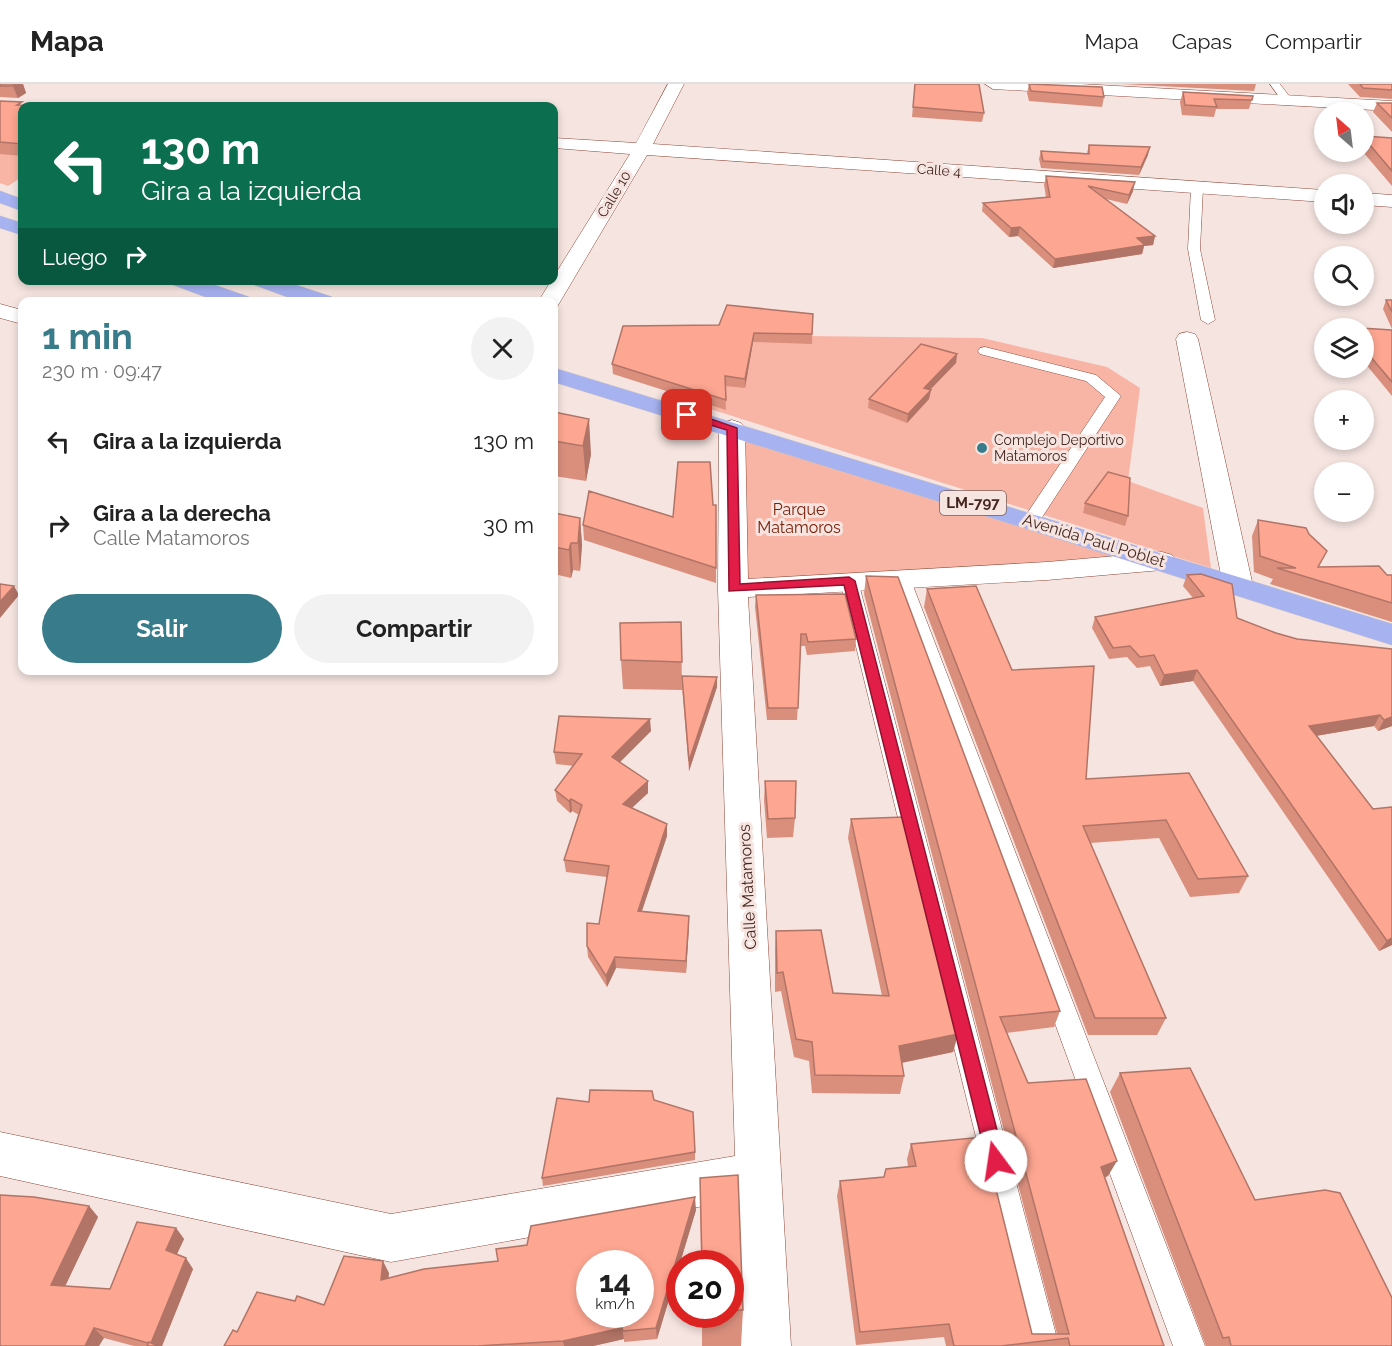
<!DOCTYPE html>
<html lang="es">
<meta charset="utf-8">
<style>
body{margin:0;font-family:Raleway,sans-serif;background:#f2f2f2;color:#222;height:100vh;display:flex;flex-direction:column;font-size:22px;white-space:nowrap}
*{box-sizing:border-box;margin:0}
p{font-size:20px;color:#767676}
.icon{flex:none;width:33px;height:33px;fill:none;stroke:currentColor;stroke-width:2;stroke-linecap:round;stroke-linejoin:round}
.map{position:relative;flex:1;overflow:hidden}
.details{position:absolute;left:18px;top:213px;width:540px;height:378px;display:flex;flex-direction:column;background:#fff;border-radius:12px;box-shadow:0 3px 9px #0003}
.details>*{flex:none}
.guide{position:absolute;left:18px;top:18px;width:540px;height:183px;border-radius:12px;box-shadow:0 3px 9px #0003;background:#0b6e4f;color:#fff;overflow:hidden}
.needle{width:39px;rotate:332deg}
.fabs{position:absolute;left:1314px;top:18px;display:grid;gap:12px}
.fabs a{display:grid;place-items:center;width:60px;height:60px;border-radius:50%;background:#fff;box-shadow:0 3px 9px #0003;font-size:30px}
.speed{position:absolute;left:576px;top:1166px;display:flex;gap:12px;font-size:30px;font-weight:700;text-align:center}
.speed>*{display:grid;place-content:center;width:78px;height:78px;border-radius:50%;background:#fff;box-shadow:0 3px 9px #0003;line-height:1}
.speed small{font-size:15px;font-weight:400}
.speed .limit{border:9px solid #d22;background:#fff;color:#111}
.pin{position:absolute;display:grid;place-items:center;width:51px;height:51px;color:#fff;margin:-26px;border-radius:12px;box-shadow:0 3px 9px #0006}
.me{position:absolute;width:66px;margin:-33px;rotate:346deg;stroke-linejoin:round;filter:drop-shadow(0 0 4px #0008)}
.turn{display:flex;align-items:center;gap:21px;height:126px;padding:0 24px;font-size:27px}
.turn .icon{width:78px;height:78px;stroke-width:2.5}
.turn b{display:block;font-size:42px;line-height:51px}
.then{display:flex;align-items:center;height:57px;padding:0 24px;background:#0003;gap:12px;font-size:22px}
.round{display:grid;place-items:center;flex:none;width:63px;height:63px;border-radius:32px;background:#f2f2f2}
.head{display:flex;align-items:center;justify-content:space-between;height:102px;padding:0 24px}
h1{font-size:36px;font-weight:700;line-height:45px;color:#387c8b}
.cta{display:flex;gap:12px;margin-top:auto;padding:12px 24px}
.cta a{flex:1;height:69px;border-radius:36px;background:#387c8b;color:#fff;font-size:24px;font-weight:700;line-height:69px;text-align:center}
.cta a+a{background:#f2f2f2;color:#222}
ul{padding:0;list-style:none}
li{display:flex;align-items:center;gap:18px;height:84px;padding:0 24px}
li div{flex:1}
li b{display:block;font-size:22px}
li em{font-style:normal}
header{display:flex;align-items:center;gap:36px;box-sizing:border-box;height:84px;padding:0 30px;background:#fff;border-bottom:2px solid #e0e0e0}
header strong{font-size:28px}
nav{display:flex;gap:33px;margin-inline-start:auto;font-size:21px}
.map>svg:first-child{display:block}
</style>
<header>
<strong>Mapa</strong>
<nav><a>Mapa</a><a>Capas</a><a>Compartir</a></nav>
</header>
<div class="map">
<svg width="1392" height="1262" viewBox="0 0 1392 1262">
<rect width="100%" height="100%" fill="#f5e4e0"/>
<path fill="#f8b5a5" d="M22 33V93L8 102 0 99V47Z
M712 251 982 254 1107 283 1140 304 1128 397 1203 424 1211 484 707 324Z
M741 352 1111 471 1113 478 738 497Z"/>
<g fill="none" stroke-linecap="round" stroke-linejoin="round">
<g stroke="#8c4738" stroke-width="1">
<path id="service" d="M1270 0H1280L1292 16 1291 18H1283Z
M1197 100 1203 104 1200 165 1215 236 1208 240 1201 236 1188 165 1191 104Z
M985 263 1096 291 1121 312 1037 441H1025L1022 437 1105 313 1086 297 980 270 978 267 980 264Z
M901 488 908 490 910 494 1205 1262H1173L892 494 894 490Z
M849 491 856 493 858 497 1059 1262H1027L840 497 842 493Z"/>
</g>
<g stroke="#8c4738" stroke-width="1">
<path id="minor" d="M668 0H684L653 60 1324 106V118L647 71 557 223H554V218H538L630 70 554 64V54L636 59Z
M985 0H1080L1392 17V27L993 5Z
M1364 109 1392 111V123L1364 121Z
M0 220 22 226V240L0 234Z
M1187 248 1195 250 1198 255 1253 502 1248 509 1238 511 1228 509 1223 502 1176 255 1179 250Z
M732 336 741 339 745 344 748 495 1047 478 1162 468 1172 471 1176 477 1172 483 1162 486 1047 496 748 513 791 1262H741L737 1116 391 1178 0 1092V1048L391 1130 735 1072 718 505 719 344 723 339Z"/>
</g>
<g stroke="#cbc3c1" stroke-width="1">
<path id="primary" d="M0 107 22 115V127L0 119Z
M0 132 22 139V151L0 144Z
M168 196H200L249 213 252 218H219L171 200Z
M249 196H281L332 213 335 218H301L252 200Z
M554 284 1392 540V561L1021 443 554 298Z"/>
</g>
<use href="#service" fill="#fff" fill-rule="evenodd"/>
<use href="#minor" fill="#fff" fill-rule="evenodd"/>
<use href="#primary" fill="#a7b2f1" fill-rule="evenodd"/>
</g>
<path fill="#da8f7d" d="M0 0H23L26 9 18 14 0 13Z
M915 0 984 29 982 38 912 33Z
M1029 0 1104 13 1102 23 1029 17 1027 9Z
M1121 0H1256L1254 7Z
M1348 0H1392V15L1360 13Z
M1183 8 1253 12 1249 25H1216L1214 33 1182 31 1180 18Z
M0 17 22 22V72L0 70Z
M1377 19H1392V48L1373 28Z
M1364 52 1392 54V102L1363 68H1364Z
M1089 61 1148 71 1139 91 1041 84 1039 75 1041 67 1087 69Z
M1046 92 1133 107 1127 120 1106 115 1155 152 1153 161 1144 162 1142 170 1053 184 1018 152 1009 153 982 127 983 119 1046 113 1044 101Z
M1386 216H1392V245L1383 225Z
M813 230 812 260 753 258 745 304 725 302 726 326 613 290 612 280Z
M1345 243 1392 246V312L1364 278V244H1344Z
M957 270 956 279 930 306H931L929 315 907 339 868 324 869 315Z
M554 328 591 370 586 397 554 392Z
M1085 419 1128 432 1125 442 1083 429Z
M713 421H716V499L584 456 583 441 673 433Z
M554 429 580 434 582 461 580 487 573 486 571 494 554 490Z
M1258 436 1320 483 1387 491H1392V538L1270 500 1273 495 1254 488 1252 452Z
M1187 491 1237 534 1276 549 1297 555 1392 642 1378 647 1374 642 1316 652 1392 861 1379 867 1193 597 1160 602 1150 582 1137 584 1127 573 1109 575 1092 544 1095 533 1193 514 1183 502Z
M866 492 1060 927 1054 943 1006 949 1028 999 1108 1092 1105 1093 1164 1262H946L944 1253 856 1261 837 1112 840 1097 884 1093 908 1083 907 1075 911 1060 1032 1250H1057L864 510Z
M927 505 1012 586 1086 695 1189 689 1248 792 1239 809 1190 813 1159 754 1090 759 1166 934 1157 951H1088L924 523Z
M756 511 856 555 855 567 807 571 805 562H801L797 636H767L755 523Z
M681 538 682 606 623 605 621 576Z
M682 592 717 603 689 687 682 602Z
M651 647 620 678 648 697V709L632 724 667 740V752L642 827 689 832 686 889 616 884 607 903 588 873 587 862 599 840 607 793 566 788 564 776 579 731 572 727 570 729 557 717 555 706 574 682 556 680 554 668Z
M765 697 795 734 793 753 767 754 764 716Z
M851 735 958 950 953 968 902 979 904 992 900 1010 812 1009 809 977 794 973 781 907 775 908V866L776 847 833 909 882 912 848 754Z
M1120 989 1255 1116 1392 1262H1206L1110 1008Z
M654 1016 695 1068V1076L543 1102 542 1094 589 1018Z
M738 1091 743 1226 741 1262H702V1230H730V1179H701L700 1094Z
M89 1122 98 1133 65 1202 110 1205 176 1144 184 1155 177 1170 193 1185 162 1262H134L104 1254 0 1262Z
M696 1126 657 1255 624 1258V1255L593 1262H224L237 1248 295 1217 324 1221 389 1189 388 1194 498 1177 527 1161Z"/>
<path fill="#b17466" d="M17 0H23L26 9 18 14 13 2Z
M1150 63 1148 71 1139 91 1141 83Z
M1135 98 1133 107 1127 120 1129 111Z
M1020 143 1018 152 1009 153 1011 144Z
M1155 152 1153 161 1144 162 1142 170 1053 184 1055 175 1137 154Z
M754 249 753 258 745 304V295Z
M957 270 956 279 923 313 924 304Z
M931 306 929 315 907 339 908 330Z
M589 335 591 370 586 397 583 362Z
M580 434 582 461 580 487 578 459Z
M571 459 573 486 571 494 569 466Z
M14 502 19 511 0 534V518Z
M1197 586 1193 597 1160 602 1164 591Z
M717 593V603L689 687V677Z
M1380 631 1374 642 1303 654 1309 642Z
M1392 633V642L1378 647 1384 636Z
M650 635 651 647 613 685 612 673Z
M648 697V709L624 731 623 720Z
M571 715 572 727 570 729 569 717Z
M667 740V752L638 838V827Z
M689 832V843L686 889V877Z
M1392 854V861L1379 867 1387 857Z
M615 873 616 884 607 903 606 892Z
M958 950 953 968 895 980 899 962Z
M1117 1077 1108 1092 1093 1098 1101 1083Z
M695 1113 696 1126 657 1255 656 1244Z
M89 1122 98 1133 61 1211 51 1201Z
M176 1144 184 1155 174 1176 166 1166Z
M186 1174 193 1185 162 1262H153L150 1259Z
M383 1177 389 1189 387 1208 381 1196Z
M94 1244 104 1254 99 1262H85Z
M622 1244 624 1255 593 1262H564L563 1257Z"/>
<path fill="#fda691" stroke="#b17466" stroke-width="1.5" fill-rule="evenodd" d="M0 0H17L13 2H0Z
M915 0H979L984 29 913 23Z
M1029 0 1102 3 1104 13 1031 7Z
M1360 0H1392V6L1363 4Z
M1183 8 1253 12 1252 16 1214 15 1217 23 1185 21Z
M0 17 22 18 17 21 82 22H22V60L0 58Z
M1377 19H1392V34Z
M1364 52 1392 54V87L1364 54Z
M1089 61 1150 63 1141 83 1043 77 1041 67 1089 70Z
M1046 92 1135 98 1129 111 1088 102 1155 152 1137 154 1145 161 1055 175 1020 143 1011 144 983 119 1050 113Z
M1386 216H1392V228Z
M727 221 813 230 812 250 754 249 745 295 725 292 726 316 612 280 623 242 719 241Z
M1345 243 1392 246V298L1364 265V244H1346Z
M921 260 957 270 924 304 931 306 908 330 869 315Z
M554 328 589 335 583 362 554 357Z
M678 378H710L713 421H716V484L583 441 589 407 673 433Z
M1108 388 1130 394 1128 432 1085 419Z
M554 429 580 434 578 459H571L569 466 554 463Z
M1258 436 1306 444 1309 450 1327 467 1318 483 1379 482 1387 491H1392V519L1277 484H1296L1260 472Z
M1201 490 1232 500 1237 534 1276 549 1297 555 1392 565V633L1384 636 1380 631 1309 642 1373 725 1392 723V854L1387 857 1197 586 1164 591 1154 571 1140 573 1130 562 1113 564 1095 533 1204 512 1187 491Z
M866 492 898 493 1060 927 1000 933 1028 999 1086 995 1117 1077 1101 1083 1164 1262H1070L1068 1254 1001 1262H954L949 1240 860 1248 840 1097 884 1093 886 1085 916 1082 911 1060 983 1053 1032 1250H1069Z
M0 500 14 502 0 518Z
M976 502 1012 586 1094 582 1086 695 1189 689 1248 792 1198 795 1166 736 1083 742 1166 934H1095L927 505Z
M845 510 856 555 808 558 806 550H801L798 624H768L756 511Z
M681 538 682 578 621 576 620 539Z
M682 592 717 593 689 677Z
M559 632 650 635 612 673 648 697 623 720 667 740 638 827 689 832 686 877 615 873 606 892 587 862V839L599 840 609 782 564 776 582 721 571 715 569 717 555 706 582 670 554 668Z
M765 697H796L795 734 768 735Z
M904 733 958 950 899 962 904 992 815 991 812 958 796 955 783 888 777 889 776 847 821 846 833 909 889 912 851 735Z
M1190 984 1255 1116 1325 1106 1340 1109 1392 1214V1262H1231L1229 1253 1223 1254 1120 989Z
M590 1006 652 1007 654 1016 693 1028 695 1068 542 1094 557 1014 589 1018Z
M738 1091 743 1226H730V1179H702L700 1094Z
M0 1111 34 1113 89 1122 51 1201 110 1205 137 1138 176 1144 166 1166 186 1174 151 1259 149 1258 148 1259 94 1244 85 1262H0Z
M695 1113 656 1244 623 1247 622 1244 563 1257 477 1262H224L233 1246 237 1248 257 1208 295 1217 297 1212 324 1221 344 1172 383 1177 381 1196 424 1185 498 1177 496 1165 527 1161 531 1142ZM590 1179H640V1230H590Z
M149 1258 158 1262H147Z"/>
<path fill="#e11d48" stroke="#92132f" stroke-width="1.5" d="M684 328H691L737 344 740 500 849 493 855 497 1005 1077 1003 1083 996 1086 989 1083 987 1077 844 501 729 507 727 346 684 333Z"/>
<circle fill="#387c8b" stroke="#f5e4e0" stroke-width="2" cx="982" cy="364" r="6"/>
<g text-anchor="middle" stroke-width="6" stroke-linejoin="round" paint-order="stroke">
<g font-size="14" fill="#462720" stroke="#f5e4e0">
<text transform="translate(939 86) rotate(4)" y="5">Calle 4</text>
<text transform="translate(614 110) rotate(-59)" y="5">Calle 10</text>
</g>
<g font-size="14" fill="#462720" stroke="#f5e4e0" text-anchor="start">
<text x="994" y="361">Complejo Deportivo<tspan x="994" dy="16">Matamoros</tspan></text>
</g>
<rect fill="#f5e4e0" stroke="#7a605a" stroke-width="1.5" x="940" y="407" width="66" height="24" rx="4.5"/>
<g font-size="15" font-weight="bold" fill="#462720">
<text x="973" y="424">LM-797</text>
</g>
<g font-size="16" fill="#7e2009" stroke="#f5e4e0">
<text x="799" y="431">Parque<tspan x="799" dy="18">Matamoros</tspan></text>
</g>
<g font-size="16" fill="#462720" stroke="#f5e4e0">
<text transform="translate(1094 456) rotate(17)" y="6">Avenida Paul Poblet</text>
<text transform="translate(747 803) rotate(-93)" y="6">Calle Matamoros</text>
</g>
</g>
</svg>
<div class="fabs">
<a><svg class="needle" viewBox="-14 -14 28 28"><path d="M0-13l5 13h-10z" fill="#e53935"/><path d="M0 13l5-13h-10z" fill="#767676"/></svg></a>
<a><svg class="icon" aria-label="sound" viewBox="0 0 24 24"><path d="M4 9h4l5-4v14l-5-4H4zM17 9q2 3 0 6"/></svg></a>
<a><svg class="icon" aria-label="search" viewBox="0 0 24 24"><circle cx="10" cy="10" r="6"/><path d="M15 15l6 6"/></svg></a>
<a><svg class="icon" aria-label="layers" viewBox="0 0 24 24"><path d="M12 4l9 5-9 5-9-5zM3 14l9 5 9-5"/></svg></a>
<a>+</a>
<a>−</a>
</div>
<div class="speed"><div>14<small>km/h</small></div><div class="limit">20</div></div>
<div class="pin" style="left:687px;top:331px;background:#d93025"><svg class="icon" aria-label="arrive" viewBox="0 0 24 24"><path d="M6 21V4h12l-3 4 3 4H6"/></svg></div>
<svg class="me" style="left:996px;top:1077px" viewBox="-20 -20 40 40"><circle r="19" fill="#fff"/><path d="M0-13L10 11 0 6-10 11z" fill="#e11d48"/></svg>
<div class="guide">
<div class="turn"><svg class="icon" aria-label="left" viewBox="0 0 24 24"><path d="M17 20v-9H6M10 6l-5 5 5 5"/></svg><div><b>130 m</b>Gira a la izquierda</div></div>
<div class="then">Luego<svg class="icon" aria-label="right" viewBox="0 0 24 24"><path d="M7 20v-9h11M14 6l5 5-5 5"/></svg></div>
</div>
<section class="details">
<div class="head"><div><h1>1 min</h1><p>230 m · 09:47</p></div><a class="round"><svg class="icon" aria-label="close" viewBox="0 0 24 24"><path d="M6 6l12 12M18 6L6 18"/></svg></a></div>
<ul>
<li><svg class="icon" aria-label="left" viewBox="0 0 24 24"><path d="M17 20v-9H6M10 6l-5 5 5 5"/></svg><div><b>Gira a la izquierda</b></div><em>130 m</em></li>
<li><svg class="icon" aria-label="right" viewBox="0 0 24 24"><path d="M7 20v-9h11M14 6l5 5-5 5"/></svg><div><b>Gira a la derecha</b><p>Calle Matamoros</p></div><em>30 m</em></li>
</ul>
<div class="cta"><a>Salir</a><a>Compartir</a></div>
</section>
</div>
